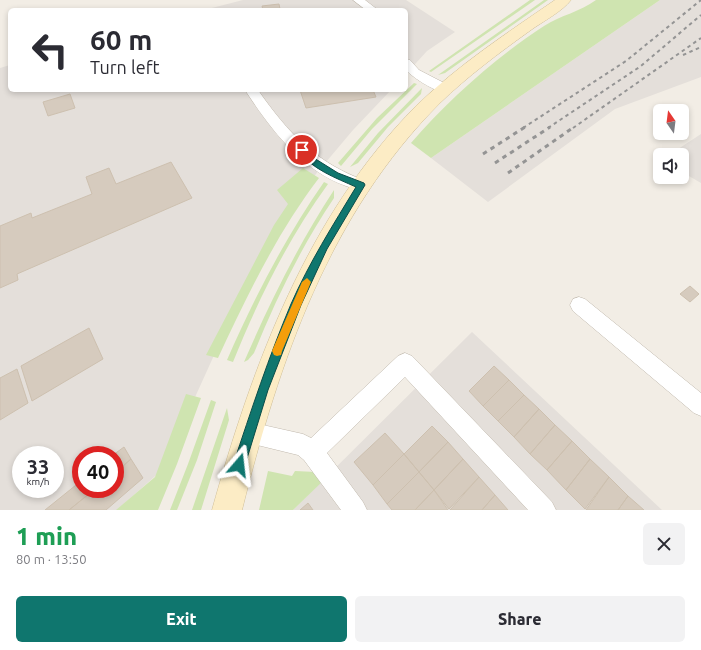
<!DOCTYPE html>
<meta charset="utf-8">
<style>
body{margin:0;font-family:Ubuntu,sans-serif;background:#f2f2f3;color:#2b2b33;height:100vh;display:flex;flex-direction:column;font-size:15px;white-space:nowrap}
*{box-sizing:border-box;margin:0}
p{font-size:13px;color:#7c7c81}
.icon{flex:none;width:22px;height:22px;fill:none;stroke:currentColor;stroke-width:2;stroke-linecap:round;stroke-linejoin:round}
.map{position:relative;height:510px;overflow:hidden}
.panel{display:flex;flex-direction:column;background:#fff;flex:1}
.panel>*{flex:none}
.top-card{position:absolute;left:8px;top:8px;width:400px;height:84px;border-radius:6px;box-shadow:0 2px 6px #0003;background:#fff;color:#2b2b33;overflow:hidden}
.needle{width:26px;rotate:346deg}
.buttons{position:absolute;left:653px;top:104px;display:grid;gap:8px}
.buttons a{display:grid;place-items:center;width:36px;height:36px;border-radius:6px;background:#fff;box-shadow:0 2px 6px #0003;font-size:20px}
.speed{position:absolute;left:12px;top:446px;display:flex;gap:8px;font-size:20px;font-weight:700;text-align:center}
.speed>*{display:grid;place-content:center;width:52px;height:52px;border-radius:50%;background:#fff;box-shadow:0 2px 6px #0003;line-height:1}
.speed small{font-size:10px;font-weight:400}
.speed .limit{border:6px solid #d22;background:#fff;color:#111}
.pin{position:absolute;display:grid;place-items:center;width:34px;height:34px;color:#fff;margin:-17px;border:2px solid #fff;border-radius:50%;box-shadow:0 1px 4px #0007}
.me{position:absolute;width:44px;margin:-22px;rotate:17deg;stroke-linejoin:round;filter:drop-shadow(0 0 3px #0008)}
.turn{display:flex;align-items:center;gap:14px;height:84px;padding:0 16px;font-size:18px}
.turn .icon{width:52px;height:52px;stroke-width:2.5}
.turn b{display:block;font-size:28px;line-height:34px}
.round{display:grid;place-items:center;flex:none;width:42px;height:42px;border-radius:6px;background:#f2f2f3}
.summary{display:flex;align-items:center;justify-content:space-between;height:68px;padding:0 16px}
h1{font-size:24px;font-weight:800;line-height:30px;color:#1e9e55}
.button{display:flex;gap:8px;margin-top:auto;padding:8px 16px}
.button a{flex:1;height:46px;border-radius:6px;background:#0f766e;color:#fff;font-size:16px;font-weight:800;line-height:46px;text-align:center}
.button a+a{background:#f2f2f3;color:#2b2b33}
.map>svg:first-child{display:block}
</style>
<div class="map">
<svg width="701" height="510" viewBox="0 0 701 510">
<rect width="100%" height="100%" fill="#f2ede5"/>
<path fill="#e4dfda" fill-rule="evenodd" d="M243 0H406L455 32 427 51 406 74V10H204Z
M660 0H701V77L615 109 488 202 431 158Z
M10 65V90H391L353 130 305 187 240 298 162 470 117 510H0V68ZM21 455H55V489H21ZM81 455H115V489H81Z
M701 134V183L682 172V155H669Z
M472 332 662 510H293Z"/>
<path fill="#cfe4b0" d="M530 0H535L431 72 429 71Z
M544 0H548L445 73 438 75Z
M596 0H660L431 158 411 143C448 100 496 57 544 26 561 15 580 12 596 0Z
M414 83 417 84 372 129 341 166 338 163 377 118Z
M422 88 421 94 388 127 358 163 350 167 378 133Z
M303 168 319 178C277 233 247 296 218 358L206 355 274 225 288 204 277 190Z
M324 182 328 184C288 239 258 300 233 362L227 360C254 298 285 238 324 182Z
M334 190V198C301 247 276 299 254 353L248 360 244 362C270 302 298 245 334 190Z
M186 394 201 398 177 464 158 510H116L155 477Z
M211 400 216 402 197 460 177 510H170L188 464Z
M227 408 229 420 201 510H192Z
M268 471 292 476 295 471 316 472 324 480 293 510H259Z"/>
<path fill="#d6cbbe" stroke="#cdc0af" d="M279 4 280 9 263 10 262 6Z
M300 90H373L376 97 306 108Z
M70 94 75 108 48 116 43 102Z
M171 162 192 198 17 274 18 280 0 288V226L31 213 32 218 92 194 86 177 109 168 116 184Z
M690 286 699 294 690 302 680 294Z
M89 328 103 359 32 401 21 366Z
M494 366 509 380 483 406 469 391Z
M17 369 28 403 0 420V378Z
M509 380 524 395 498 421 483 406Z
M524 395 539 409 514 437 498 421Z
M539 409 555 425 530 454 514 437Z
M555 425 572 441 547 470 530 454Z
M432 426 448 442 419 472 404 454Z
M385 433 404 454 373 485 354 462Z
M572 441 590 459 566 490 547 470Z
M448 442 463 459 434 490 419 472Z
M124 447 131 459 115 473V455H113Z
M404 454 419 472 387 504 373 485Z
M131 459 143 478 106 510H69L95 489H115V473Z
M463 459 479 477 449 509 434 490Z
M590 459 609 477 585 509 566 490Z
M419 472 434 490 415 510H392L387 504Z
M479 477 495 495 482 510H450Z
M609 477 628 496 618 510H586Z
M81 481V489H95L69 510H45Z
M434 490 448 510H415Z
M495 495 508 510H482Z
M628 496 644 510H618Z
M308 503 313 510H300Z"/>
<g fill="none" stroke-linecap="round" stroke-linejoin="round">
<g stroke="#bfb7ab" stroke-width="1">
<path id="lane" d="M353 0H365L378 10H366Z
M406 59 410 60 419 70 450 86 451 89 450 92C439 95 413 78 406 70Z
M245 90H258C288 133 316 163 366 181L369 185 366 189C359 191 353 188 346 186 301 170 270 128 245 90Z
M579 297 585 299 701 393V416L694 413 573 311 570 305 573 299Z
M405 353 412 356 552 502 556 510H528L405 377 327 453 363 502 367 510H341L304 460 298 455 241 441 238 433 241 425 249 422 303 434 311 438 398 356Z"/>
</g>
<g stroke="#cfbe97" stroke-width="1">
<path id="secondary" d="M555 0H571C563 11 542 22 531 30 499 53 468 76 440 103 329 214 279 361 242 510H212C253 364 307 216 416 106 458 65 507 33 555 0Z"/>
</g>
<use href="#lane" fill="#fff" fill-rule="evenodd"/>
<use href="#secondary" fill="#fcecc5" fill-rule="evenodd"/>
<path stroke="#949494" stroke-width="2" stroke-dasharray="3.5 3.5" stroke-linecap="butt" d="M683 55 701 47
M523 128 626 61 701 0
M548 128 641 66 701 15
M573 128 701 38"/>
<path stroke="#949494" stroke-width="3" stroke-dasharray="4.5 4.5" stroke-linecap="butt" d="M483 154 525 127
M495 163 550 127
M508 173 574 127"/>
</g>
<path fill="#0f766e" stroke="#0a4d48" d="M302 147 314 158 338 173 364 183 365 185 327 249 301 305 268 390 245 465 243 469 239 471 235 469 233 465C251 411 269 356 291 304 309 263 333 225 356 187 336 178 311 169 298 150Z"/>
<path fill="#f59e0b" d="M307 278 311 282 282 351 281 355 277 356 274 355 272 351 302 282Z"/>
</svg>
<div class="buttons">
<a><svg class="needle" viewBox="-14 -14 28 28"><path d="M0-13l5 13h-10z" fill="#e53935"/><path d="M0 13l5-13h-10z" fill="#7c7c81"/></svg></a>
<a><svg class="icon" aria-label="sound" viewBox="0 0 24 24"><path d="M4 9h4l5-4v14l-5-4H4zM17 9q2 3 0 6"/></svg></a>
</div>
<div class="speed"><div>33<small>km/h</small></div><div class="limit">40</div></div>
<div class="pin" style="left:302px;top:150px;background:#d93025"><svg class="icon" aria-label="arrive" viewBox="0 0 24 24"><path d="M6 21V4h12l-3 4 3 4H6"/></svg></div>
<svg class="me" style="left:239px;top:465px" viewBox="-20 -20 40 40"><path d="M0-17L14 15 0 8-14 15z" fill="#0f766e" stroke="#fff" stroke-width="4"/></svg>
<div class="top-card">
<div class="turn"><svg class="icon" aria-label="left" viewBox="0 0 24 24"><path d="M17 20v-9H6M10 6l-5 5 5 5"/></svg><div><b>60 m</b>Turn left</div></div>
</div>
</div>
<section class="panel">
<div class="summary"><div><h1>1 min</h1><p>80 m · 13:50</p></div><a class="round"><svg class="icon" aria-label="close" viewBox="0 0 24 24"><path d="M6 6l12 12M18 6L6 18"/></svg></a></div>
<div class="button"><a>Exit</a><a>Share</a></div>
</section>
